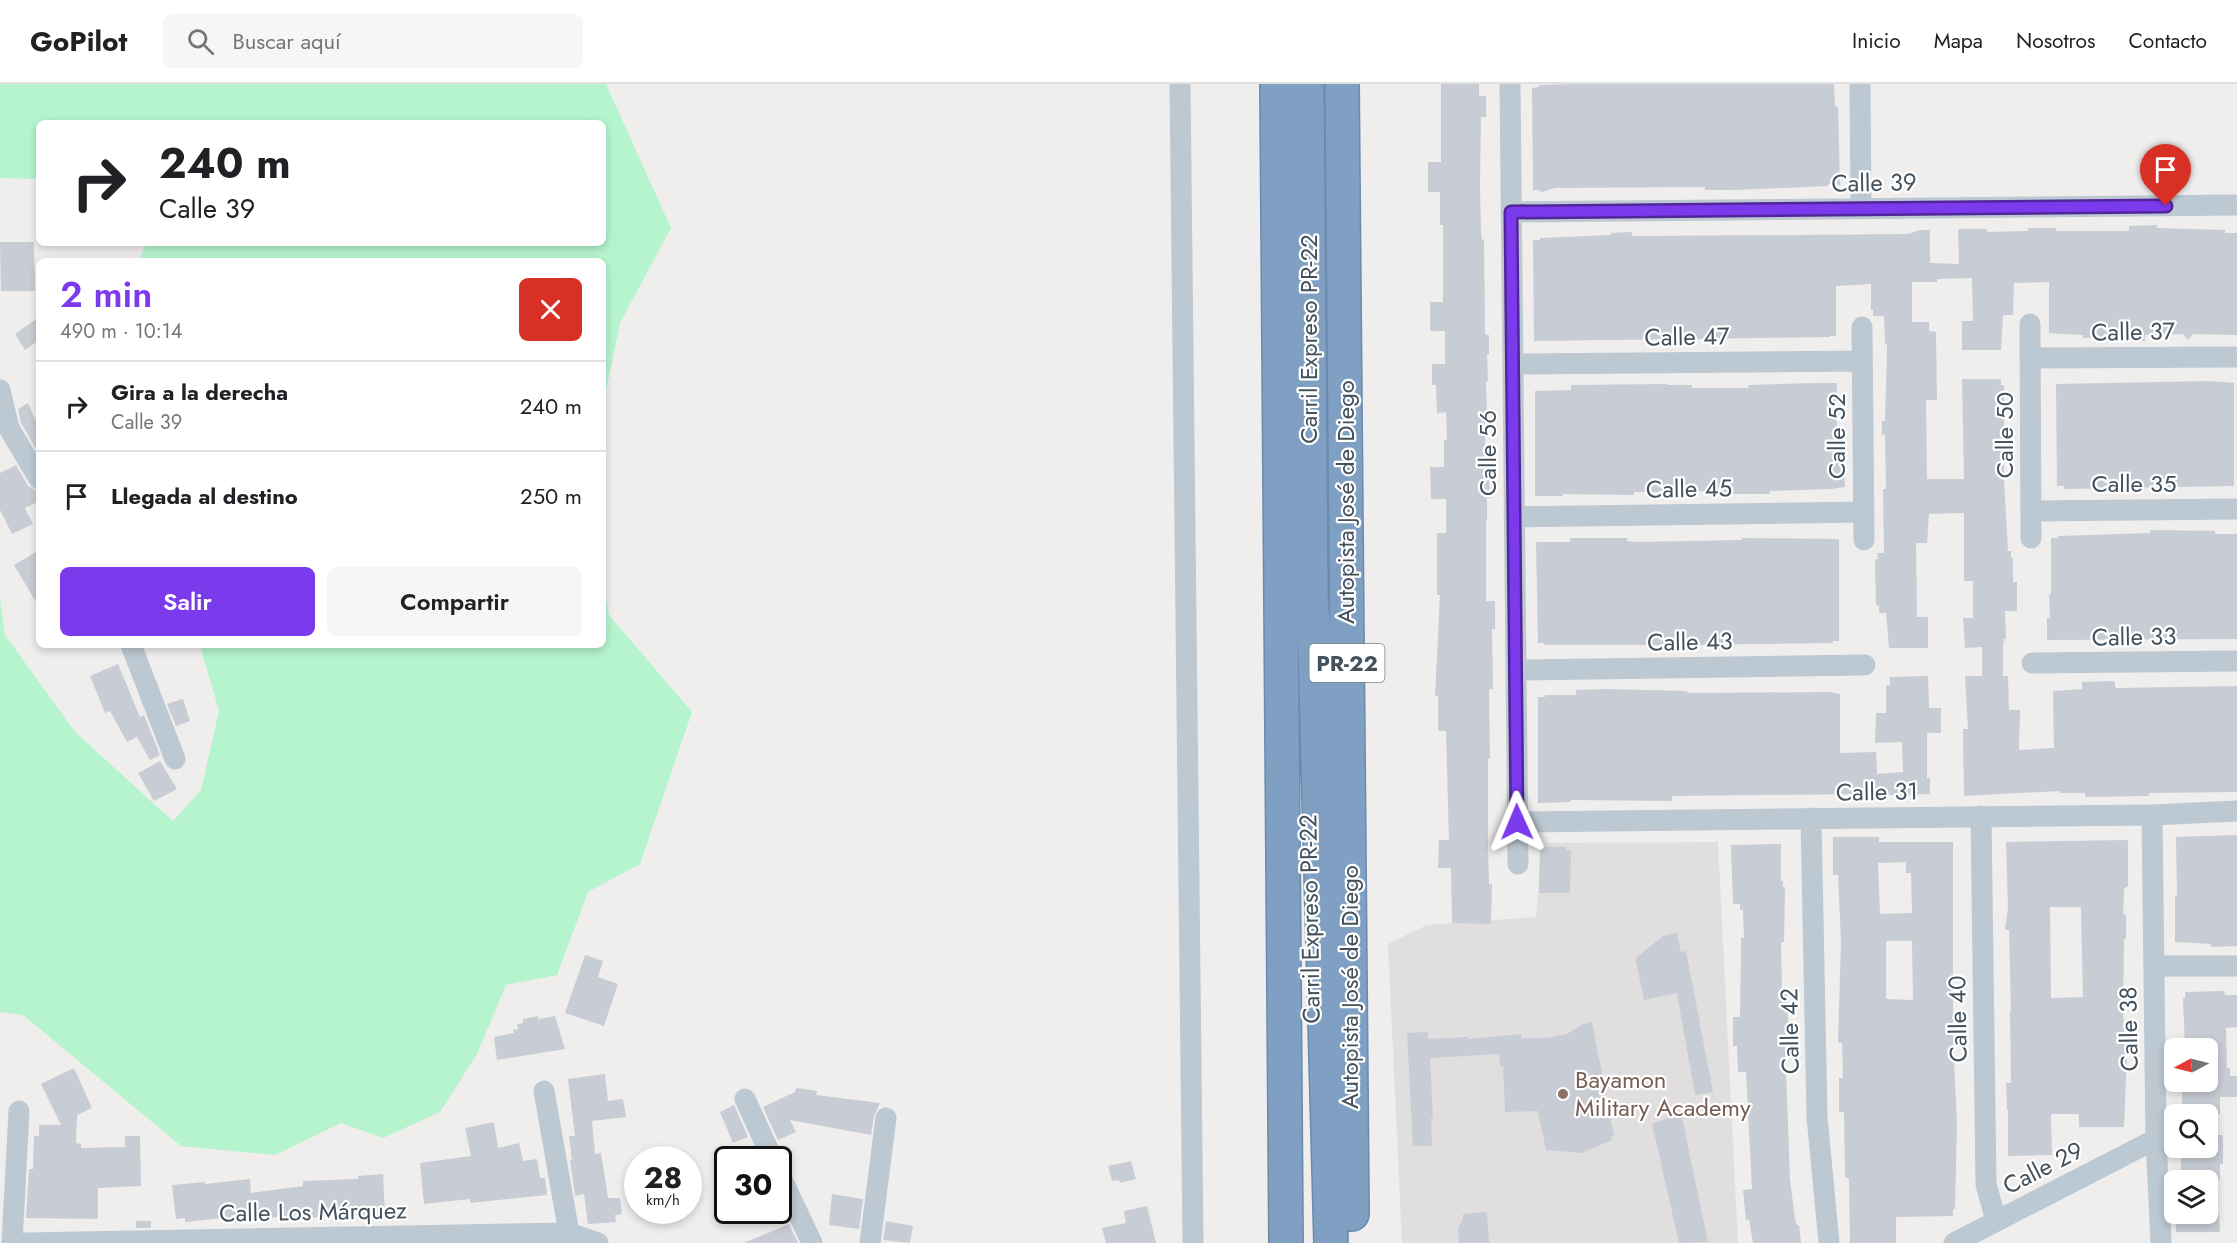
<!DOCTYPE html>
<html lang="es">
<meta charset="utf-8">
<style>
body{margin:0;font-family:Jost,sans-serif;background:#f6f6f6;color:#202124;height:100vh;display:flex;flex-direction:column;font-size:22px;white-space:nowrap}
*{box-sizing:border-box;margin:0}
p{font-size:20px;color:#757577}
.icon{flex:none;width:33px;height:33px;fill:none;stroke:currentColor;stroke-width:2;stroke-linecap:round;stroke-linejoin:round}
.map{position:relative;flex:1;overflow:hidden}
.drawer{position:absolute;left:36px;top:174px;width:570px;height:390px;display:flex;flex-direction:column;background:#fff;border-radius:9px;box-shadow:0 3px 9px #0003}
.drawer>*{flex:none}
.banner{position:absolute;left:36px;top:36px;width:570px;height:126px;border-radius:9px;box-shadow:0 3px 9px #0003;background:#fff;color:#202124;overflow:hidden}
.needle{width:39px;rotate:263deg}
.buttons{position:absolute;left:2164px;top:954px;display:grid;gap:12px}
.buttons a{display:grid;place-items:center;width:54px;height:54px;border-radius:9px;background:#fff;box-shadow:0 3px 9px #0003;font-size:30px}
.speed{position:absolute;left:624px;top:1062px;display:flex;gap:12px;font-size:30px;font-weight:700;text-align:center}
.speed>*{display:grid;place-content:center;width:78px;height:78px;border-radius:50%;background:#fff;box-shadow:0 3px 9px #0003;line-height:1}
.speed small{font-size:15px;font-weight:400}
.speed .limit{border:3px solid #111;border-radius:9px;background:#fff;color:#111}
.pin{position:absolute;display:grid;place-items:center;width:51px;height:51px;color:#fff;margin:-62px -26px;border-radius:50% 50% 50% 0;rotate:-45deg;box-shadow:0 0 6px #0007}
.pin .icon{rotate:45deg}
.me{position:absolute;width:66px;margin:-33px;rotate:359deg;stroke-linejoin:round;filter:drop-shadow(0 0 4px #0008)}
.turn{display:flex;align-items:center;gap:21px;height:126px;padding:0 24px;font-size:27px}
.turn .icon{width:78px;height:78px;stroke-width:2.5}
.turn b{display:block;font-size:42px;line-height:51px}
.round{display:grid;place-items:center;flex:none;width:63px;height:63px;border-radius:9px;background:#f6f6f6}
.summary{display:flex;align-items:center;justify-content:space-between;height:102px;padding:0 24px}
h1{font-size:36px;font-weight:600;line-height:45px;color:#7c3aed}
.primary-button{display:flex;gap:12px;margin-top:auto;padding:12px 24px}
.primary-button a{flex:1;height:69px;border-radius:9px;background:#7c3aed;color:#fff;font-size:24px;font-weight:600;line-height:69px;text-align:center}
.primary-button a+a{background:#f6f6f6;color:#202124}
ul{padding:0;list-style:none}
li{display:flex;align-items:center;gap:18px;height:90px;padding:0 24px;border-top:2px solid #e0e0e0}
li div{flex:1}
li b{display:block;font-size:22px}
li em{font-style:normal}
header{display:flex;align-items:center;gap:36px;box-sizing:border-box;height:84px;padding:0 30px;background:#fff;border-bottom:2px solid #e0e0e0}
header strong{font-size:28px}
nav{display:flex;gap:33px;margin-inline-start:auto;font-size:21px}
.search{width:420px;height:54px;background:#f6f6f6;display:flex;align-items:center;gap:15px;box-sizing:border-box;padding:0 21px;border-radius:9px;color:#757577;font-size:22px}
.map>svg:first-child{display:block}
</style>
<header>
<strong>GoPilot</strong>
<div class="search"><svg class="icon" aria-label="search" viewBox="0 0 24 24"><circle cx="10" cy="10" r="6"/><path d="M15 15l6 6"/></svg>Buscar aquí</div>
<nav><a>Inicio</a><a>Mapa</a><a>Nosotros</a><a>Contacto</a></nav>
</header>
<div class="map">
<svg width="2237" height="1159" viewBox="0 0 2237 1159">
<rect width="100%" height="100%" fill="#f0eded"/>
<path fill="#e1dedf" d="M1718 758 1738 1159H1402L1388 860 1427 841 1536 833 1542 759Z"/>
<path fill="#b5f4cd" d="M0 0H606L671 144 620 239 603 321V177H139L146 159H603V39H39V95L0 94Z
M603 497 609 531 692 628 640 780 588 808 557 891 506 901 477 970 440 1028 383 1054 341 1039 275 1071 181 1062 23 931 0 928V514L5 551 75 648 173 737 201 706 219 627 200 561H603Z"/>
<path fill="#c8ccd4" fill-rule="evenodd" d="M1441 0H1479V12H1486V33H1481L1480 100 1481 149 1482 155 1484 156 1485 249 1486 251H1489V270H1487L1488 297H1486L1487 336H1485V381H1489L1490 414H1487V437H1486V517H1495V545H1492L1493 605H1489L1490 675H1488V763L1489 800H1492L1491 840 1452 839 1451 784H1438L1439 756H1449L1446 647H1438V612H1435L1440 511H1437V449H1446V415H1431L1430 383H1444V356H1447L1446 328 1437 329 1436 301H1432V280H1445V247H1430V218H1443V141H1440V108H1428V78H1441Z
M1576 0H1834L1835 23 1838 22 1840 101 1828 100V102L1734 106H1705V103L1555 104 1542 108 1538 106H1533L1532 4 1539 3V1Z
M2157 141V144L2225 146V149H2237V251L2193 250 2188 256 2183 250 2145 251V257L2116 256V253L2083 254V251L2049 249V198L2014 199 2013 231H2003L2001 266H1962V237H1973L1972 194 1937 195V198H1912V238H1929V247L1936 248 1937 316H1926L1927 395H1964L1962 295H2001V301H2004V396L2008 467H2011V474H2013V498H2017V527H2005L2006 555H2004L2003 562V592H2008L2009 626H2020L2019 666 2054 664 2053 607 2082 605V598L2114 597 2116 604 2237 602V708L2149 709V712L2085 713V709H2060V707L1964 712 1963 645H1968L1965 592H1982V563L1965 564 1963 534H1973V497H1964V429L1929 430 1927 459H1916L1917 533H1928V564H1889L1886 529H1879V522L1876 521 1875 476 1878 475 1877 469H1884L1883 405H1886L1885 350 1882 351V337H1885L1887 267V260L1885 261 1884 232H1873V226H1871V200L1836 202V252H1830V253L1534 257 1533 156H1540V154L1611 151V149L1632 148V152L1801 151 1908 150 1920 146H1930V179L1959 180 1958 145H1987V148L2028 147V144H2056V147H2129V142Z
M0 158H34L35 207H1Z
M39 233V256L25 266 15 250Z
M2210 297 2234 299V402L2064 405V402H2057L2056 300Z
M1816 299H1837V358H1843L1845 403 1831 405 1770 407V410H1708V407L1669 408H1634V411L1563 410V412H1535V307L1571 306V301L1667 300V301H1692V304H1749L1748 301Z
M28 319 39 344V370L21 339 18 325Z
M16 381 28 402 39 408V417L25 424 33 440 12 450 0 426V389Z
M2150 446 2215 447V450H2237V555L2047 556V534H2050L2049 510H2051V454H2058V452L2150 449Z
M1570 454H1627V457L1635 458 1742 456V454L1839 455V557H1833V559L1682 561H1544V559H1538L1536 458H1570Z
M39 466V523L14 481Z
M118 580 140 633 144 631 160 671 150 676 137 653 127 658 110 627 105 629 90 592Z
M1928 592 1929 624H1941V649H1927V694H1930V710L1863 712V710L1672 712V717L1571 716V718L1538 719V613H1545V611H1576V606L1606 605 1687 607 1688 609 1833 608V609L1840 610V669L1876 668 1877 690 1903 688 1902 658 1875 659 1876 629H1886V601H1890V593Z
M183 615 190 637 176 642 167 620Z
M160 677 177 705 154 717 138 689Z
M2237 751V862L2211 863V860L2175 858V812H2177L2176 753Z
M1833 753H1879V758H1953V958L1957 1038 1955 1125H1953V1132L1896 1133V1159H1850L1849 1095 1845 1093 1844 1028H1839V994H1843L1842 959H1838L1841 857 1838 791H1833ZM1906 778V789H1911L1912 829 1880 830 1878 779ZM1886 857H1912L1913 916 1886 915Z
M2128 756V802L2124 805 2123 831 2126 830V855H2124L2123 928 2125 969H2127L2124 1043H2079V1030H2051L2052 1071 2008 1072V1026H2007L2006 999H2011L2010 926H2011L2009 846H2005L2008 824 2006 758ZM2050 823H2081L2083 913 2051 914Z
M1781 760V797H1783V803H1785L1784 858H1781L1782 905H1788V961L1785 962 1790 1095 1795 1135 1797 1141H1799L1801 1159H1753L1749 1135 1746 1136 1743 1106 1752 1105 1746 988H1738L1737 962H1733V933H1740L1741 865V854H1744L1743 826H1740V820H1733L1731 761Z
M1545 763H1566V766H1571L1570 809H1539L1540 764Z
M1677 849 1681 868 1686 867 1713 1008 1695 1011 1677 909 1644 916 1636 877 1637 873 1663 852Z
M585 871 603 877 598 893 618 900 604 942 565 929Z
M2224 907 2225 911H2237V943L2226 944 2227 984H2230V992H2237V1013H2220V1030H2182V998H2208V964H2185L2183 914H2185V908Z
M538 932V935L555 932 565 965 497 976 494 953 514 949 513 946 518 945 517 940 523 939V935Z
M1592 938 1614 1052H1611L1612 1056 1581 1069 1546 1066 1538 1027 1505 1028 1503 982H1500L1499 970 1430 974 1433 1034H1431L1432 1062H1413L1407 949 1428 948V955L1468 953 1469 955 1521 950V954H1547L1567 950 1583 940Z
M74 984 92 1024 77 1031 76 1059 81 1060V1064L125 1063V1052H140L141 1102 98 1104V1135L26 1134 29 1085H33L34 1052H39V1041H61L41 1000Z
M605 990 608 1017 623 1015 626 1033 592 1037 595 1070 601 1069 608 1114H620L622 1130 615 1131 616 1138 588 1140 584 1110 575 1112 570 1076H572L569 1052H575L568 995Z
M796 1004 817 1007 816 1011 880 1019 874 1032 871 1051 790 1036 796 1048 778 1056 763 1023 795 1008Z
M734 1021 748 1053 733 1059 720 1028Z
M1681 1029 1708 1158 1679 1159 1652 1040Z
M494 1038 498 1064 519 1059 523 1077 537 1075 540 1094H545L547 1111 470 1119V1115L424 1120 420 1079 471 1072 465 1044Z
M2208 1051H2223V1080H2220V1096H2181V1064H2208Z
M1131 1077 1136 1095 1120 1099 1119 1096 1112 1097 1108 1082Z
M383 1090 385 1129 305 1134 304 1129 234 1139 233 1133 185 1138V1134L176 1135 172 1101 205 1098V1100L250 1095 251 1109 303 1102V1097L358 1095V1092Z
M832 1110 863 1115 859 1145 829 1141Z
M1147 1122 1156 1159H1106L1102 1144 1126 1139 1124 1127Z
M1487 1128 1489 1159H1459L1458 1144 1463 1135V1130Z
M2176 1130H2219L2220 1148H2176Z
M136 1137H151V1144H136Z
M886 1137 913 1142 910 1159 883 1156Z
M789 1140 798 1159H744Z"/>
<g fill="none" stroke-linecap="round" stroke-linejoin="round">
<g stroke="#6a8bae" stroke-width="36">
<path id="highway" d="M1277 0 1286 1159
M1307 0 1311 511 1315 562 1331 1159
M1342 0 1352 1130"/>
</g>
<path stroke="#bcc8d2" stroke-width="21" d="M1180 0 1193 1159
M1510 0 1518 780
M1860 0 1861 124
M1511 128 2237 121
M2030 240 2031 454
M1862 243 1864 456
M2030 274 2237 273
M1513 280 1862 277
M0 306 9 344 39 395
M2031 427 2237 425
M1514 433 1864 428
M131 561 175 675
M2032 579 2237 577
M1516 586 1865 581
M2152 731 2156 1055 2161 1158
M1981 732 1986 1100 1996 1137
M1811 734 1817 1033 1829 1159
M1517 738 2152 731 2237 727
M2154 882H2237
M544 1007 569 1149
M745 1015 773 1076
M778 1087 812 1159
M12 1159 19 1027
M26 1159 569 1149 598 1159
M870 1159 886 1034
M1954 1159 2156 1055"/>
<use href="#highway" stroke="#7fa0c3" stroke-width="33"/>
</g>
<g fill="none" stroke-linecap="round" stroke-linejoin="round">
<g stroke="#51269a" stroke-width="15">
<path id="route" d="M1517 738 1511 128 2166 122"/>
</g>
<use href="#route" stroke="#7c3aed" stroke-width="10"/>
</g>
<circle fill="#8d6e63" stroke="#fff" stroke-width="2" cx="1563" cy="1010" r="6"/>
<g text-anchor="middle" stroke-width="4.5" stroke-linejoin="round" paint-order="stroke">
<rect fill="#fff" stroke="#7b858e" stroke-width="1.5" x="1309.5" y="560" width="75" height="38" rx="4.5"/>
<g font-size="22" font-weight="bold" fill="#43515d">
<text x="1347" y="587">PR-22</text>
</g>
<g font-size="24" fill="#43515d" stroke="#fff">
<text transform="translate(1874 99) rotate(-1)" y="8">Calle 39</text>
<text transform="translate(2133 248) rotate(-1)" y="8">Calle 37</text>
<text transform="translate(1687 253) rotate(-1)" y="8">Calle 47</text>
<text transform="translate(1309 255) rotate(-90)" y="8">Carril Expreso PR-22</text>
<text transform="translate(2005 351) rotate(-90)" y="8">Calle 50</text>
<text transform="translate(1837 352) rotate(-90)" y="8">Calle 52</text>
<text transform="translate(1488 369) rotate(-90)" y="8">Calle 56</text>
<text x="2134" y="408">Calle 35</text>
<text transform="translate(1689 405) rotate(-1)" y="8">Calle 45</text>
<text transform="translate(1346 418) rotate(-90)" y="8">Autopista José de Diego</text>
<text transform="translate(2134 553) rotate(-1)" y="8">Calle 33</text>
<text transform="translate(1690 558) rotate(-1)" y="8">Calle 43</text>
<text transform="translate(1877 708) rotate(-1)" y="8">Calle 31</text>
<text transform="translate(1310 835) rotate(-91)" y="8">Carril Expreso PR-22</text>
<text transform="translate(1350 903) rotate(-90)" y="8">Autopista José de Diego</text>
<text transform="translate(1958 935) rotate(-91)" y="8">Calle 40</text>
<text transform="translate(2129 945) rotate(-91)" y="8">Calle 38</text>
<text transform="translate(1790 947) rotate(-91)" y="8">Calle 42</text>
<text transform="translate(2043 1084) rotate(-27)" y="8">Calle 29</text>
<text transform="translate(313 1128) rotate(-1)" y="8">Calle Los Márquez</text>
</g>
<g font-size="24" fill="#785e54" stroke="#fff" text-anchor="start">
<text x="1575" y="1004">Bayamon<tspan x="1575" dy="28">Military Academy</tspan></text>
</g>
</g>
</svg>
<div class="buttons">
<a><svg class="needle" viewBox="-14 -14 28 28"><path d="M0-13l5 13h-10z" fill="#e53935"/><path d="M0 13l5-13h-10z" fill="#757577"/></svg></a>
<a><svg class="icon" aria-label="search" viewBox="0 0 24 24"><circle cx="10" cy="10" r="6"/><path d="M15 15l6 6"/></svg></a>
<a><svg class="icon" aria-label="layers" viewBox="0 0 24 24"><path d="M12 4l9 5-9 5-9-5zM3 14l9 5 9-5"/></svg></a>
</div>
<div class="speed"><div>28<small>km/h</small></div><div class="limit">30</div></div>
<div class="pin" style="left:2166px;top:122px;background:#d93025"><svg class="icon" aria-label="arrive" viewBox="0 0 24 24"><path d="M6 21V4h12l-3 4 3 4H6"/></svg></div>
<svg class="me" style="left:1517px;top:738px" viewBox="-20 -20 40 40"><path d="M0-17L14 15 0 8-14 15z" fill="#7c3aed" stroke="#fff" stroke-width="4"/></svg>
<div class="banner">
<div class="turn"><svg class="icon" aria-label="right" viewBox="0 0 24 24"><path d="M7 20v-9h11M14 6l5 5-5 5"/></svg><div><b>240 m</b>Calle 39</div></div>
</div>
<section class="drawer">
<div class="summary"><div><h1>2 min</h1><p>490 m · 10:14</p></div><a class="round" style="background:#d93025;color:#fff"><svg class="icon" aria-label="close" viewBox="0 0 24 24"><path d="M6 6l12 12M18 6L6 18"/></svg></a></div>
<ul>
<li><svg class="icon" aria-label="right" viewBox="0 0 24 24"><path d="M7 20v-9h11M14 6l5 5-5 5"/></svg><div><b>Gira a la derecha</b><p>Calle 39</p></div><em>240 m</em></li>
<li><svg class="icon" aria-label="arrive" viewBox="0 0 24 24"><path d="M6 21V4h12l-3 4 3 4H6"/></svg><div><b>Llegada al destino</b></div><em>250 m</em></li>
</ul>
<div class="primary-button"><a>Salir</a><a>Compartir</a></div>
</section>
</div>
